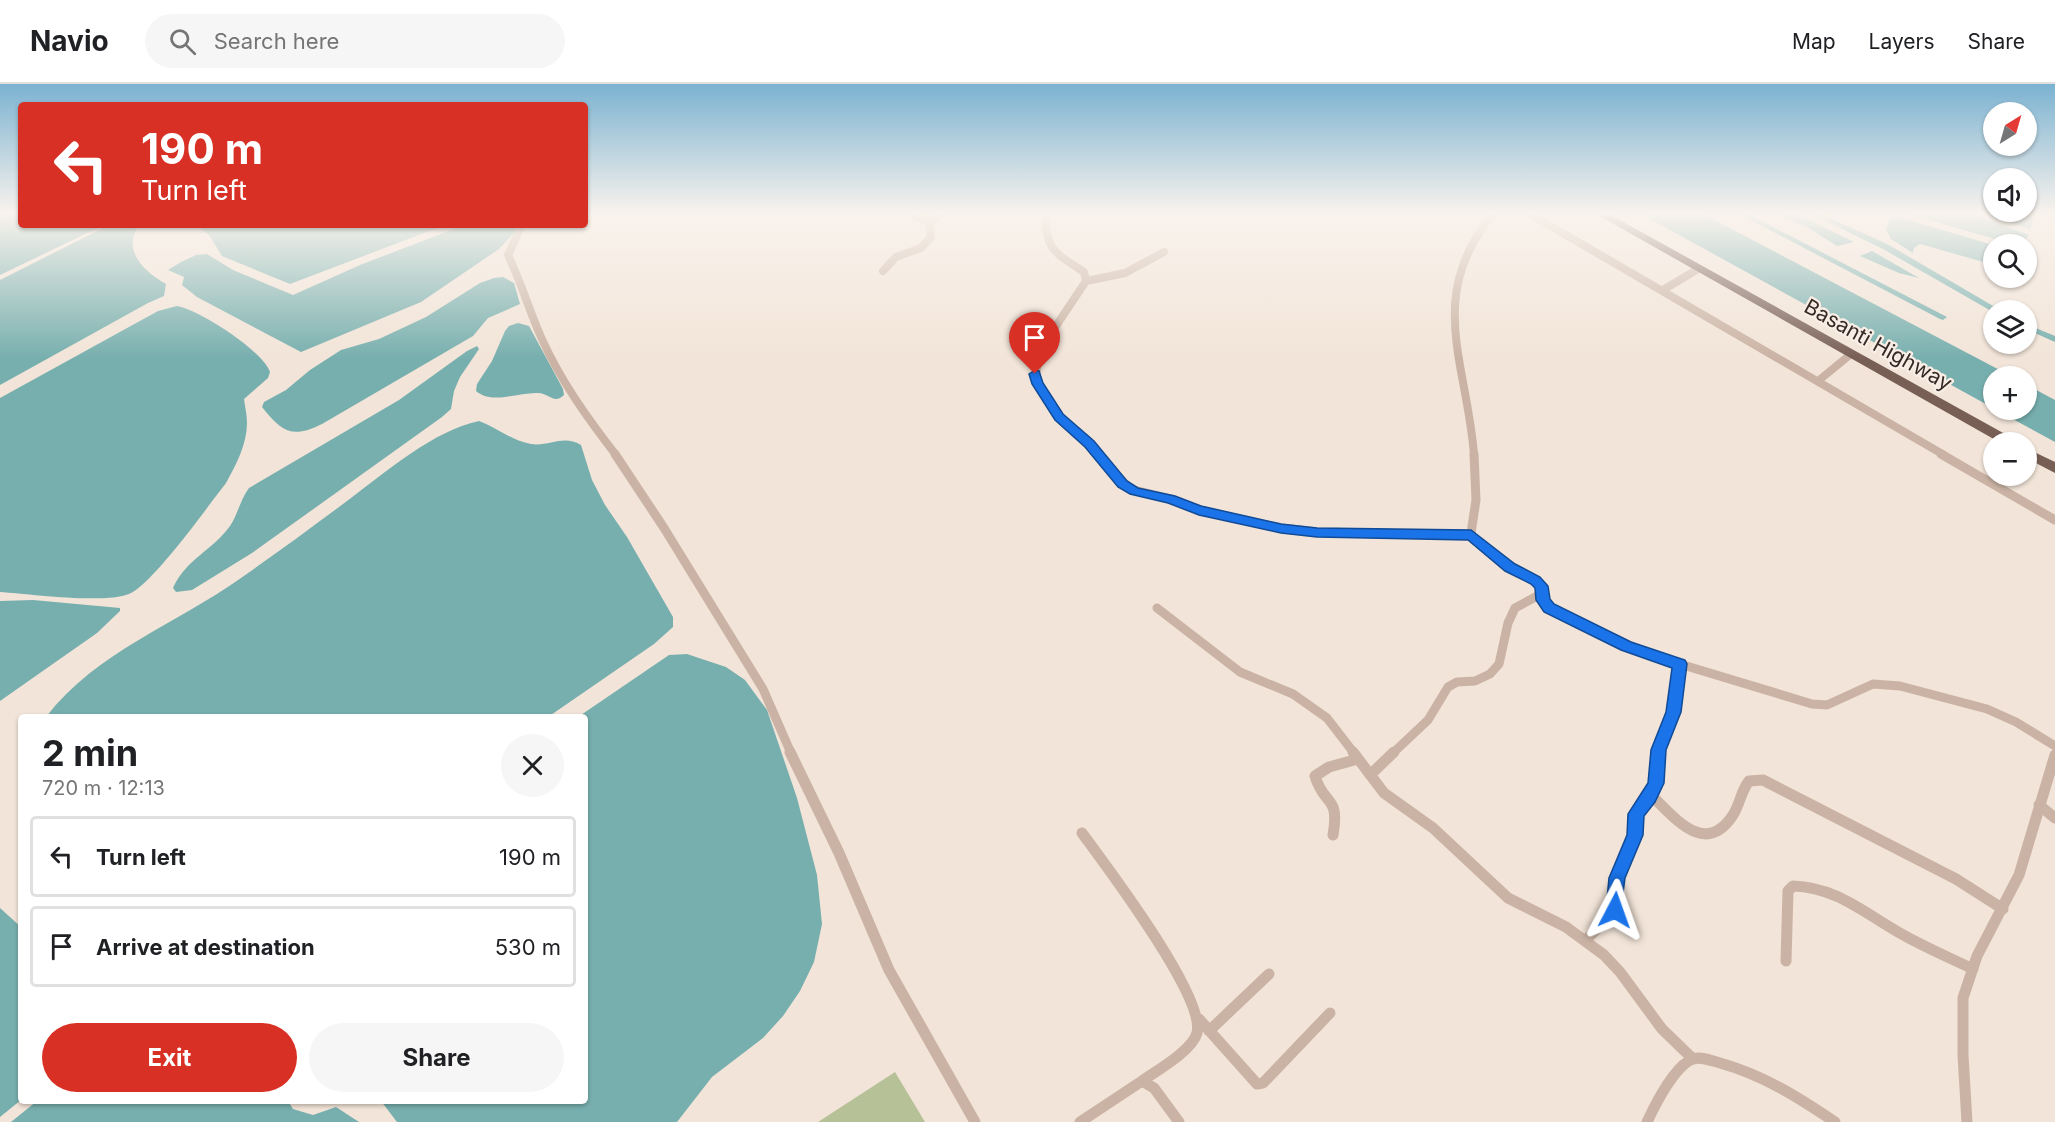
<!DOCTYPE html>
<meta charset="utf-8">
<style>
body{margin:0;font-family:Inter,sans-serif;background:#f6f6f6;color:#202124;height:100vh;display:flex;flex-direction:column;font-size:22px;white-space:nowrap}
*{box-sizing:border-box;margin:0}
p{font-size:20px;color:#757577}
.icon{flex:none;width:33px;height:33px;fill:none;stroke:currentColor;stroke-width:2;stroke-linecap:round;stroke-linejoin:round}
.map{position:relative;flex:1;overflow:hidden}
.side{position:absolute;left:18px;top:630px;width:570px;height:390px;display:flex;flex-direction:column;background:#fff;border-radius:6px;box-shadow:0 2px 4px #0004}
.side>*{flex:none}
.banner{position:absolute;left:18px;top:18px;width:570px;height:126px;border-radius:6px;box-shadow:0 2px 4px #0004;background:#d93025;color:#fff;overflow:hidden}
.needle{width:39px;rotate:37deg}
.buttons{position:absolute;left:1983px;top:18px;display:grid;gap:12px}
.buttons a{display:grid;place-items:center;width:54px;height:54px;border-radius:50%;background:#fff;box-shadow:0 2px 4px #0004;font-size:30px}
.pin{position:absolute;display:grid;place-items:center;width:51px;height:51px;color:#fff;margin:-62px -26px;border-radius:50% 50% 50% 0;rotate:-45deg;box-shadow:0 0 6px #0007}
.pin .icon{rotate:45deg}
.me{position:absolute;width:66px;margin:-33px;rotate:4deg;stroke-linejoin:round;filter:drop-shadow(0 0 4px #0008)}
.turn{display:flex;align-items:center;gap:21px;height:126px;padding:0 24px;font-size:27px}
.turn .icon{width:78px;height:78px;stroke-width:2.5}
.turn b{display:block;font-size:42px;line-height:51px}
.round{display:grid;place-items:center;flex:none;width:63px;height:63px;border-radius:32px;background:#f6f6f6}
.head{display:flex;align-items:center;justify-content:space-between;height:102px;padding:0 24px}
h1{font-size:36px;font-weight:700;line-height:45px}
.cta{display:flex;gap:12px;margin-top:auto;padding:12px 24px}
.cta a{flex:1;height:69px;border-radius:36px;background:#d93025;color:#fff;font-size:24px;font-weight:700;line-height:69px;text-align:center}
.cta a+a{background:#f6f6f6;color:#202124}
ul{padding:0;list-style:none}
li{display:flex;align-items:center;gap:18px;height:81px;margin:0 12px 9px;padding:0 12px;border:3px solid #e0e0e0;border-radius:6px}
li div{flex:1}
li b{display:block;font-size:22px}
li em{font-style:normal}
header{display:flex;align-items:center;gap:36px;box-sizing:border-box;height:84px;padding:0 30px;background:#fff;border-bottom:2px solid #e0e0e0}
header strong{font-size:28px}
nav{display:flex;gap:33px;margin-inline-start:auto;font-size:21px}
.search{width:420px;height:54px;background:#f6f6f6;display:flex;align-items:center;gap:15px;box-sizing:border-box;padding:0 21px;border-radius:33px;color:#757577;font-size:22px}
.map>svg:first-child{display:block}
</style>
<header>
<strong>Navio</strong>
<div class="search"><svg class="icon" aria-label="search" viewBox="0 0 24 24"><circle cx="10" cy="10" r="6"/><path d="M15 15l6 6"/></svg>Search here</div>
<nav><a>Map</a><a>Layers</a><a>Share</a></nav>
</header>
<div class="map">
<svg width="2055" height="1038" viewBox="0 0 2055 1038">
<rect width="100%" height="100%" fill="#f2e4d8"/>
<path fill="#b6c198" d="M895 988 925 1038H818Z"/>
<path fill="#77afae" d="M0 130H21V141H104L0 191Z
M1641 130H1703L2011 292H1994L1993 324Z
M1782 130H1796L1854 158 1837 162 1807 143 1778 131Z
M1908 130H1972L2029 151 2022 160H2012Z
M1982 130H2032L2035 131 2030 145Z
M1892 131 1993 161V173L1987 179 1920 160 1914 164 1913 169 1891 155 1886 145Z
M109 141H139C121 167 145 188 166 200L164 212 148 219 0 301V196Z
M196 141H445L290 200 222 172 209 151Z
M464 141H515V148L499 165 421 218 301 268 197 213 182 201 184 193 168 186 181 178 196 171 207 170 233 186 293 211 360 181Z
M1872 167 1919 194 1899 189 1860 172Z
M503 193 514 199 520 220 488 234 473 252 322 340C292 355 282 348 262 323L264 318 286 306 310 286 341 266 379 255 426 233 480 199 494 194Z
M177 222C200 226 263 267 270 288L268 294 244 315C245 323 247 331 247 339 247 360 236 381 226 399 208 422 152 501 129 510 105 520 29 510 0 508V314L158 227Z
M518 239 529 242 563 305 564 311C554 321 549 309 538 309 519 308 492 321 476 307L477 300 492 277 505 247 509 242Z
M477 262 479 265 460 293 454 307 451 325 442 333 252 469 192 506 176 508 173 504C186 475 213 466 230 442 238 430 240 416 249 404L399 316 467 267Z
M2027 301 2055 316V358L1996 326H2026Z
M479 337C496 343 512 357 531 360 549 363 563 350 581 361L592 396 605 421 627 453 673 533V543L654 560 548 633H46C97 567 175 541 241 494 278 468 315 441 351 414 387 387 433 347 479 337Z
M33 516 120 524V527L97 549 0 617V517Z
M687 570 726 583 745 596 767 626 797 714 817 791 822 840 814 878 800 907 783 932 763 954 712 993 677 1038H397L381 1017H585V633H578L669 571Z
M0 824 21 843V1016L0 1033Z
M37 1017H288L293 1025 313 1031 336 1023 359 1038H11Z"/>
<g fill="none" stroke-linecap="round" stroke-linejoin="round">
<path fill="#77afae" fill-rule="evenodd" d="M1739 130H1748L1947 233 1943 236 1940 235Z
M1811 130H1821L1889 161 2000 226 1993 228 1883 165Z
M2026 240 2055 252V258L2026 245Z"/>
<path stroke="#cab3a4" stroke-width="8" d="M911 130 929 138
M1046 130C1044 166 1057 170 1084 188L1086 197 1048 254 1037 283 1036 295 1059 333 1098 371
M1530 130 1944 371
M522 141 508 171C521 198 529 226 541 253 560 296 588 335 616 371
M883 187 896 173 921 164 931 153 929 138 941 130
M1086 197 1125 189 1164 168
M1663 206 1698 185
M1818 297 1851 270
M1474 371C1467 279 1425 212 1493 130"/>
<path stroke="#cab3a4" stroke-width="9" d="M615 370 664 444 763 605 791 669
M1097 370 1130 405 1171 415 1199 426 1281 444 1317 448 1471 451
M1474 370 1476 416 1471 449 1474 456 1490 469 1536 497 1549 524 1650 571 1812 620 1827 621 1873 600 1900 602 1987 625 2016 638 2055 662
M1941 370 2055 436
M1157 524 1240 588 1293 610 1327 634 1354 669
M1393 669 1428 636 1448 603 1457 598 1475 597 1490 590 1499 580 1508 539 1515 524 1541 510
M1659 669 1674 628 1680 580"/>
<path stroke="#cab3a4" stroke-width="11" d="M790 668 839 769 889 886 975 1038
M1353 668 1384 709 1433 744 1508 814 1566 843 1604 871 1620 888 1662 945 1693 975
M1370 691 1394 668
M1651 711C1674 733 1705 774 1733 731 1740 720 1741 707 1749 697L1763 696 1956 795 2003 825
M2039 721 2055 734
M1082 749C1106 782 1206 913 1197 949 1192 967 1156 987 1142 997
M1333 751C1340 710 1324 723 1315 692L1329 683 1358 675
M1586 856 1615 826 1617 794 1635 751 1636 730 1650 713 1656 699 1659 668
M1786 877 1788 807 1793 802C1835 803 1863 828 1898 848 1922 862 1948 873 1973 885
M1199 935 1257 1000 1263 999 1330 929
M1209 947 1269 890
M1080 1038 1142 997 1154 1004 1179 1038
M1647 1038C1655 1021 1675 981 1693 975 1701 972 1712 977 1720 979 1763 991 1798 1013 1835 1038
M1967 1038 1963 971V914L1977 872 2019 791 2055 671"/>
<path fill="#785f56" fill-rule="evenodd" d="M1596 130H1609L2014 355 2016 358H1999Z
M2026 364 2055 378V389L2026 374Z"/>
</g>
<linearGradient id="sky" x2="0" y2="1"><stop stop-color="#7bb2d1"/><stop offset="0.47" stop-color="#f9f3ed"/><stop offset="1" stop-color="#f9f3ed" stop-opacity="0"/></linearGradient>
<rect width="2055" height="275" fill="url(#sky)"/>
<path fill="#1a73e8" stroke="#114b97" stroke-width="1.5" d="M1035 286 1039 287 1043 299 1063 330 1094 357 1127 397 1138 404 1175 412 1201 422 1281 440 1317 444 1471 446 1515 480 1540 493 1548 502 1550 515 1554 520 1631 558 1685 576 1687 580 1681 628 1666 666 1664 699 1655 718 1644 732 1643 751 1625 794 1620 831 1615 833 1609 831 1606 826 1609 794 1627 751 1628 730 1648 699 1651 666 1666 628 1672 584 1621 566 1544 528 1536 516 1535 504 1531 500 1505 487 1468 456 1317 453 1281 449 1199 431 1168 419 1130 410 1118 403 1085 363 1055 336 1032 300 1029 290Z"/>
<g text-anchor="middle" stroke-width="4.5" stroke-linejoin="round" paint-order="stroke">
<g font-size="21" fill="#352a26" stroke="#f9eee5">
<text transform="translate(1878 261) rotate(29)" y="7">Basanti Highway</text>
</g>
</g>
</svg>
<div class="buttons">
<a><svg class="needle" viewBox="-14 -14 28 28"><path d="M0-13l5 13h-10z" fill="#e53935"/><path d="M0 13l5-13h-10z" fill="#757577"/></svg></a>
<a><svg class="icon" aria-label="sound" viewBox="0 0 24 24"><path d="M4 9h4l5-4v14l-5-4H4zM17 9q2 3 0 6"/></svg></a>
<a><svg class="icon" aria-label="search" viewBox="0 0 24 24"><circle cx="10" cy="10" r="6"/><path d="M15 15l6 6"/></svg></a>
<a><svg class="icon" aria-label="layers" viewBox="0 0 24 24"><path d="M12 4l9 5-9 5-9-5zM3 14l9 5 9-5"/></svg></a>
<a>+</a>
<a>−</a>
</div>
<div class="pin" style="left:1035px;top:290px;background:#d93025"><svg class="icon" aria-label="arrive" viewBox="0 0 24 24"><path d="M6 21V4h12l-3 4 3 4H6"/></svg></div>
<svg class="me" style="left:1615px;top:826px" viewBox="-20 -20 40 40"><path d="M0-17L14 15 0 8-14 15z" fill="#1a73e8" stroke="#fff" stroke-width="4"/></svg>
<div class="banner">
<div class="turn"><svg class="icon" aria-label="left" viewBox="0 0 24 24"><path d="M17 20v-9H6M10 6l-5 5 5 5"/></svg><div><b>190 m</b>Turn left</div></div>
</div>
<section class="side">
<div class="head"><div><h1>2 min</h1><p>720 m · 12:13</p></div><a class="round"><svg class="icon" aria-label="close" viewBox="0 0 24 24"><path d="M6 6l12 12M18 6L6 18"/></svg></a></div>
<ul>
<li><svg class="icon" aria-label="left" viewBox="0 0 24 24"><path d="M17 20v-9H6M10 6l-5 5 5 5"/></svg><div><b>Turn left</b></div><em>190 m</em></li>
<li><svg class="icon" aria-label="arrive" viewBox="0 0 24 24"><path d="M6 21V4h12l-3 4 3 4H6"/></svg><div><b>Arrive at destination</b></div><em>530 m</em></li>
</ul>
<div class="cta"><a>Exit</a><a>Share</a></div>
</section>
</div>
